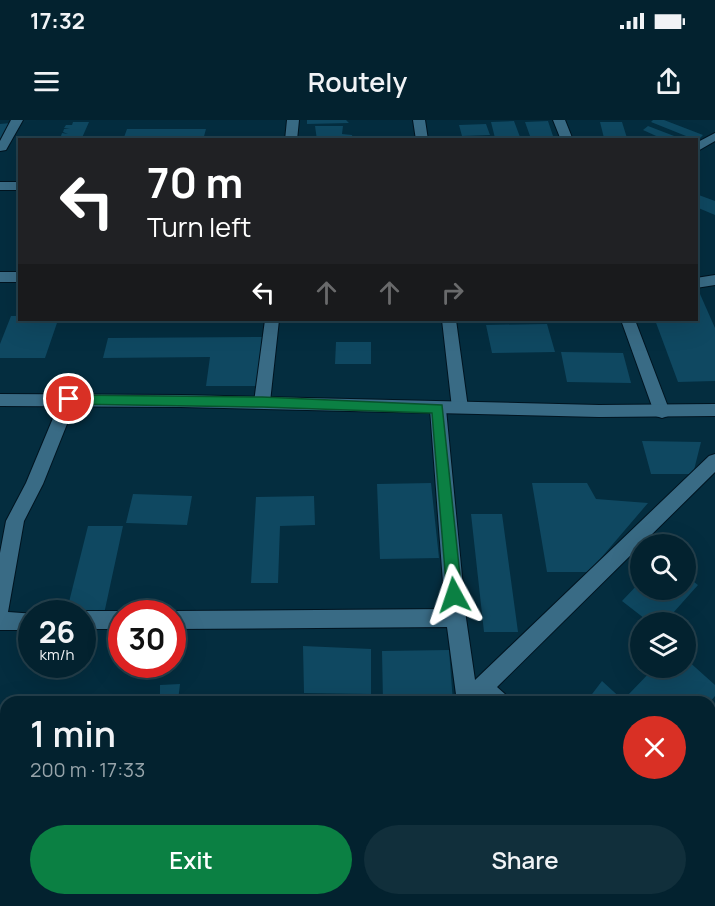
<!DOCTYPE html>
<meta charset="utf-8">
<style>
body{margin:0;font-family:Manrope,sans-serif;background:#112f3b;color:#f1f3f6;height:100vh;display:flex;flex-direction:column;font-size:22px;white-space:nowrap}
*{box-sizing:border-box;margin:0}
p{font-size:20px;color:#97a4aa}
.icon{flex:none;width:33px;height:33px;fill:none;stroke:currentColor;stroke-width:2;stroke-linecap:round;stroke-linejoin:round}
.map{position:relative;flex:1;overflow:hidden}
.sheet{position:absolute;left:0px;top:576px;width:716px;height:210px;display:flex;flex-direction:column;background:#03222f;border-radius:18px 18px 0 0;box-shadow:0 6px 24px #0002,0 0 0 2px #243f4b}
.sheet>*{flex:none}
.guide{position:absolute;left:18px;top:18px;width:680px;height:183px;border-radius:0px;box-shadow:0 6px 24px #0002,0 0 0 2px #243f4b;background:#202124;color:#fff;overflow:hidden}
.tools{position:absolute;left:630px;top:414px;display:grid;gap:12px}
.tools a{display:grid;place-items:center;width:66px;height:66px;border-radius:50%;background:#03222f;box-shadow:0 6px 24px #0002,0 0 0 2px #243f4b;font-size:30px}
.speed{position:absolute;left:18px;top:480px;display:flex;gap:12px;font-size:30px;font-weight:700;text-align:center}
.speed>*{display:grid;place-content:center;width:78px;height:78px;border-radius:50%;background:#03222f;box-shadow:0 6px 24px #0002,0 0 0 2px #243f4b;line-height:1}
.speed small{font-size:15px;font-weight:400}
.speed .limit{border:9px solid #d22;background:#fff;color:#111}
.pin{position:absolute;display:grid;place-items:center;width:51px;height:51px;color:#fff;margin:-26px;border:3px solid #fff;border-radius:50%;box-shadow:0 2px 6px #0007}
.me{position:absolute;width:66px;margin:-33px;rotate:355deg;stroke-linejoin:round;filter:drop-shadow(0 0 4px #0008)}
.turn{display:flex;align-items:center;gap:21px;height:126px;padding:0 30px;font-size:27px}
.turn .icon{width:78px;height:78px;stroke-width:2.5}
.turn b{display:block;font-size:42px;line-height:51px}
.lanes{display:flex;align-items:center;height:57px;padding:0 30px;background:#0003;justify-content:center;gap:30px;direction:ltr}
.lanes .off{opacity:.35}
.round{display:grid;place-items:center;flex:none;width:63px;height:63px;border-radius:32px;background:#112f3b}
.overview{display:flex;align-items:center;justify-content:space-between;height:102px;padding:0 30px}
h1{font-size:36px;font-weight:600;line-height:45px}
.button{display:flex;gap:12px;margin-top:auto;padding:12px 30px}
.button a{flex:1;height:69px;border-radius:36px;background:#0b8043;color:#fff;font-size:24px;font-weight:600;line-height:69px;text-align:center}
.button a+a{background:#112f3b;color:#f1f3f6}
.status{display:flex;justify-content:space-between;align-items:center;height:42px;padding:0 30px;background:#03222f;direction:ltr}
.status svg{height:16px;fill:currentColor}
header{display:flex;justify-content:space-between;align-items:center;height:78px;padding:0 30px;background:#03222f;font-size:27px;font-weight:600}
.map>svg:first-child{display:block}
</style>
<div class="status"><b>17:32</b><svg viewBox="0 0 49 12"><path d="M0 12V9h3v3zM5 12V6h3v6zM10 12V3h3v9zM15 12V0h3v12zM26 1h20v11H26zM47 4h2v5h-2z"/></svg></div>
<header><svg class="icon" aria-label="menu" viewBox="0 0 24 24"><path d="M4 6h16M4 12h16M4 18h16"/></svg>Routely<svg class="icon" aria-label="share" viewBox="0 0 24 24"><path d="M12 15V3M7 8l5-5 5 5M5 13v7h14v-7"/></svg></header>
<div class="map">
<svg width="715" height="786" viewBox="0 0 715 786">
<rect width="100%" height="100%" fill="#042d3f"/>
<path fill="#0f4861" d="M307 0H346L349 3 307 4Z
M653 0H664L703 15 696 22V20L651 2Z
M514 1 520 17 495 18 491 2Z
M548 1 553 16H530L525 2Z
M73 2H89L81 20H65L67 17 61 16 62 13 68 14 63 12 64 9 70 8H64L66 5H72Z
M600 2H622L627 18H604Z
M11 3 0 22V4Z
M486 4 490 15 462 16 459 5Z
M315 6H343L342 14 352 15 353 20H317Z
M648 6 682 19V20H665L643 10Z
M127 9H206L203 20H123Z
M243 16H280V20H243Z
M696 74 715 81V95L696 87Z
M696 174H700L715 208V261L678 262 655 200H696Z
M11 196H20V200H58L45 238H0V224Z
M547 204 555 232 492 233 486 205Z
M262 217 258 266H206L210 237 103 238 108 218Z
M336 222H371V244H335Z
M561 232 623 233 631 263 567 262Z
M642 321 701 322 693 354H651Z
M431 363 439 438 380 439 377 364Z
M532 363H587L596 379 648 383 589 452H547Z
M133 374 192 376 187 405 126 403Z
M314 376 315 405 280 406 278 463H251L256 377Z
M471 394H502L518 512H484Z
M88 406H123L104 494H66Z
M686 456 698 465 665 502H649L622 481 640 462V470H686Z
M303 526 371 529V574L304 573Z
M449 530 453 582H383L382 531Z
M686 539 715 565V576L710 582H634L627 576 654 548H686Z
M602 561 625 582H586Z
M180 564 178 581H160V565Z"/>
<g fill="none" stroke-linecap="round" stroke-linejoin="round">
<g stroke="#001420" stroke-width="2">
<path id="street" d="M11 0H23L6 30 0 31V21Z
M287 0H299L297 20H285Z
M413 0H425L428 20H416Z
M553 0H565L573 20H561Z
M715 13V21L696 32V23Z
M0 62H20V70H0Z
M0 152H20V162H0Z
M715 155V165L696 168V158Z
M265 200H279L270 282 268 286H256L254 282Z
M442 200H456L468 288 466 292H454L452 288Z
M621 200H635L670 292 668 296 662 298 656 296 654 292Z
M69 273 75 275 77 279 43 364 24 401 8 492 36 494H32V510H0V433L6 401 26 363 61 279 63 275Z
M438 283 444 285 446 289 466 498 475 560 709 336 715 334V352L497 567 506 575 509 582H457L447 507 172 509V494H165L172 491 445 489 430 289 432 285Z
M82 491H122L129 494H122V509H82V494H75Z
M715 752V782L710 784 701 780H710V754Z
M0 772H6V780H46L48 786H0Z
M467 780H491L492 786H468Z"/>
</g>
<g stroke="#001420" stroke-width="2">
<path id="secondary" d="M0 274 181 275 599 285 715 284V296L599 297 181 287 0 286Z"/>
</g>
<use href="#street" fill="#396b85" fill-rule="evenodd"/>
<use href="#secondary" fill="#396b85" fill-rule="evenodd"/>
</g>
<path fill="#0b8043" stroke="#07532c" stroke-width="1.5" d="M69 275 262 277 442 285 462 475 460 480 454 482 449 480 447 475 432 293 262 287 69 284 63 279Z"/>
</svg>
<div class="tools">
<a><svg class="icon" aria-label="search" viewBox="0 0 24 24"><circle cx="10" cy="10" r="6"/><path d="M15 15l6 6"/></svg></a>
<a><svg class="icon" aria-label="layers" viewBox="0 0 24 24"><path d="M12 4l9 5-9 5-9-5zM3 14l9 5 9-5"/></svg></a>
</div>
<div class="speed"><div>26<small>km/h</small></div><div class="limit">30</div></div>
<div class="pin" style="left:69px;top:279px;background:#d93025"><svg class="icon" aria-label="arrive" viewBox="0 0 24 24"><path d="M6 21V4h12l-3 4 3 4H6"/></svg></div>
<svg class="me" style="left:454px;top:475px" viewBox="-20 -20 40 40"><path d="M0-17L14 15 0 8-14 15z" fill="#0b8043" stroke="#fff" stroke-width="4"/></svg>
<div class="guide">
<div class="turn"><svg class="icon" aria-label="left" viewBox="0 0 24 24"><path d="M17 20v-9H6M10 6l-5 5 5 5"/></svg><div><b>70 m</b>Turn left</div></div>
<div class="lanes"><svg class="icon" aria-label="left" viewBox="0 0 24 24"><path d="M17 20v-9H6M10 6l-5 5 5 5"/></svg><svg class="icon off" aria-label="ahead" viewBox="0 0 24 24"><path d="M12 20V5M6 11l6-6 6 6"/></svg><svg class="icon off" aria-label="ahead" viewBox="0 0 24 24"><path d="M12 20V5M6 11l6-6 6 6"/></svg><svg class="icon off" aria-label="right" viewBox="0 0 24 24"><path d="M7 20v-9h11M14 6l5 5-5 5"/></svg></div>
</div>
<section class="sheet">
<div class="overview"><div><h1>1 min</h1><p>200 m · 17:33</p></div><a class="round" style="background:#d93025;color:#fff"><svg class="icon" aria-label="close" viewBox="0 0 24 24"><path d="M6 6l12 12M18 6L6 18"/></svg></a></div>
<div class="button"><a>Exit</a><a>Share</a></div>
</section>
</div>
